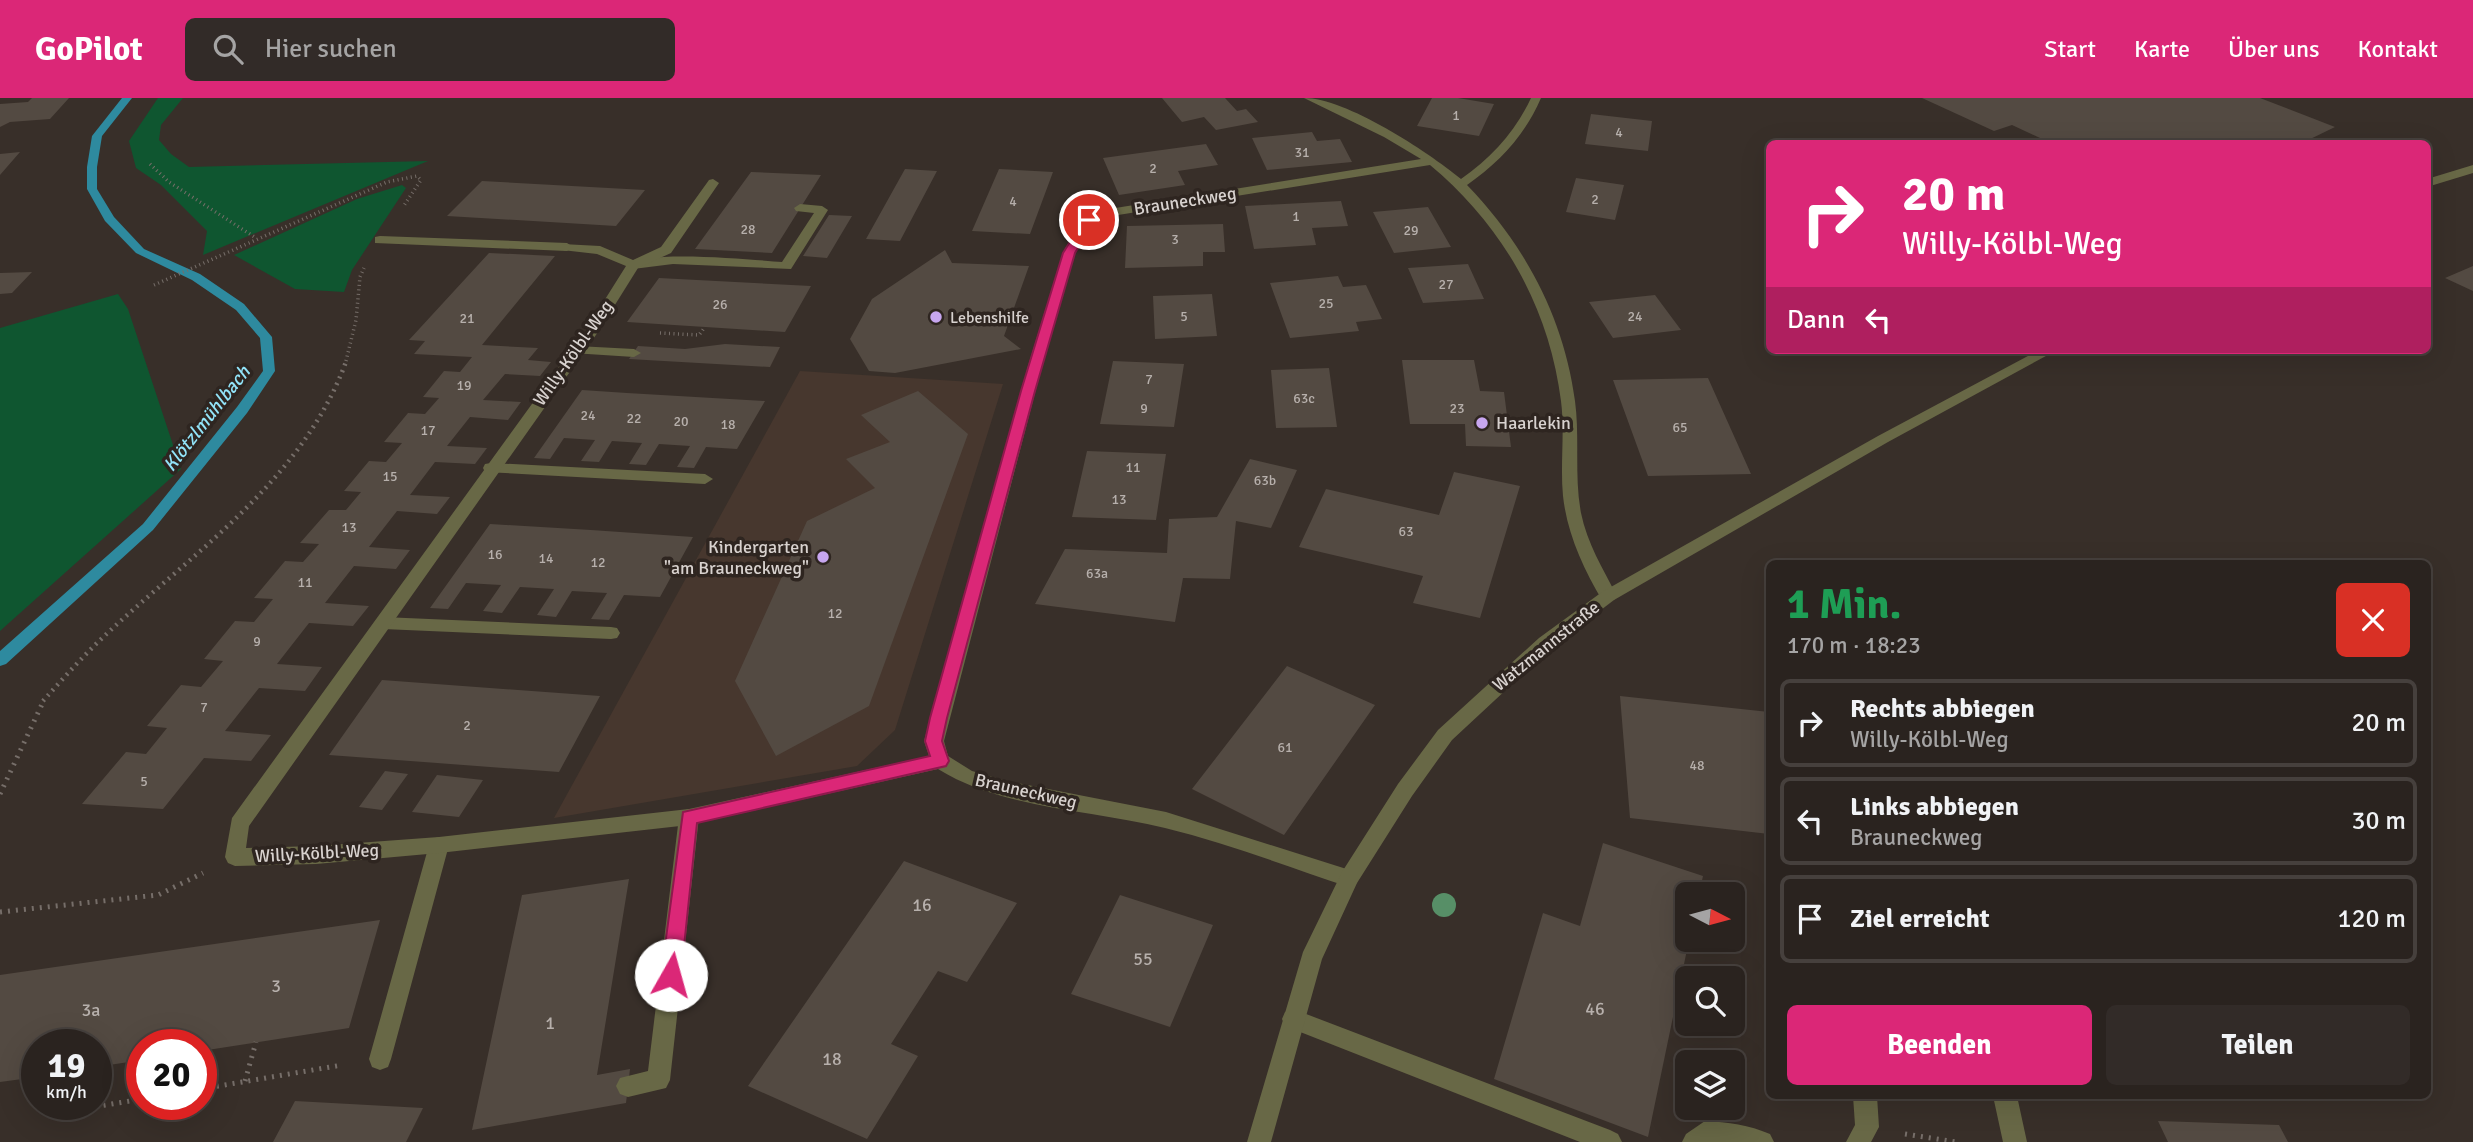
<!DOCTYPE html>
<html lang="de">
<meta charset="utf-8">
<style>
body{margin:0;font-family:Signika,sans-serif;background:#322b28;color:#f1f3f6;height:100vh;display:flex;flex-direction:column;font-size:26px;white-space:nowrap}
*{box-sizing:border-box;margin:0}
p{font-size:23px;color:#a5a4a4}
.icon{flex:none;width:38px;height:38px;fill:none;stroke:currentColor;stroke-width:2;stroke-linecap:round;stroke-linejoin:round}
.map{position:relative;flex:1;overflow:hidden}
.side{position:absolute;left:1766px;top:462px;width:665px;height:539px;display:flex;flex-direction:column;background:#2a231f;border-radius:10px;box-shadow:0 7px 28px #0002,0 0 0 2px #46403d}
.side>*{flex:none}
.top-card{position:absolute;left:1766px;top:42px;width:665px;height:214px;border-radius:10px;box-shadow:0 7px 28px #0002,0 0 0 2px #46403d;background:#db2777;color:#fff;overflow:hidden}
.needle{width:46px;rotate:96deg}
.controls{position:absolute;left:1675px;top:784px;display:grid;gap:14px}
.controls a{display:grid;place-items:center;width:70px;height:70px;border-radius:10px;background:#2a231f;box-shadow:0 7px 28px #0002,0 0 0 2px #46403d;font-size:35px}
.speed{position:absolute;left:21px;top:931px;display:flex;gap:14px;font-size:35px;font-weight:700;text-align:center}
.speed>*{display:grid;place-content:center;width:91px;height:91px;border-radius:50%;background:#2a231f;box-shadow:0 7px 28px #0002,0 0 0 2px #46403d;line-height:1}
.speed small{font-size:18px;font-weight:400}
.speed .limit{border:10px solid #d22;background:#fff;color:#111}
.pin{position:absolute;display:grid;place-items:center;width:60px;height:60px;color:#fff;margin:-30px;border:4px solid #fff;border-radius:50%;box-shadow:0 2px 7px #0007}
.me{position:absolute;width:77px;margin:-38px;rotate:7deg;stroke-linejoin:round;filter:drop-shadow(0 0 5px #0008)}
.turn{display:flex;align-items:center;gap:24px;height:147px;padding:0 21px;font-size:32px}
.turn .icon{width:91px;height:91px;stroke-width:2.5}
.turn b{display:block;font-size:49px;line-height:60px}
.then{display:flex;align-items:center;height:66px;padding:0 21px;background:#0003;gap:14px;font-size:26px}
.round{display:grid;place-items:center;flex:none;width:74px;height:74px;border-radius:10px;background:#322b28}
.head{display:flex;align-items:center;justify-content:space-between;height:119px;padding:0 21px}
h1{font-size:42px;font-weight:800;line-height:52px;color:#1e9e55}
.primary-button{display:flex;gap:14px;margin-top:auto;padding:14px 21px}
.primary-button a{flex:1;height:80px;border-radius:10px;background:#db2777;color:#fff;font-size:28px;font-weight:800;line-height:80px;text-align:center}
.primary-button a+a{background:#322b28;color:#f1f3f6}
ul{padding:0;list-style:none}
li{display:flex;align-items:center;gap:21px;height:88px;margin:0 14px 10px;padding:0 7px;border:4px solid #46403d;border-radius:10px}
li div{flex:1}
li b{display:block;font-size:26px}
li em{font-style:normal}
header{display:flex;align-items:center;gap:42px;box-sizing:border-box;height:98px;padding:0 35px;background:#db2777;color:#fff}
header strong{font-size:33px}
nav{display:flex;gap:38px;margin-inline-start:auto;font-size:24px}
.search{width:490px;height:63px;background:#322b28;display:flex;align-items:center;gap:18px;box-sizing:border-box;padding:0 24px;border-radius:10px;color:#a5a4a4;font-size:26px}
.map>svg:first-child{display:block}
</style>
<header>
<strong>GoPilot</strong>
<div class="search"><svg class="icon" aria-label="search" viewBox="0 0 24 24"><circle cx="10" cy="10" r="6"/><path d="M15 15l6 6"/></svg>Hier suchen</div>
<nav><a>Start</a><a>Karte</a><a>Über uns</a><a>Kontakt</a></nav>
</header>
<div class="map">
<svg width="2473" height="1044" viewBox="0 0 2473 1044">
<rect width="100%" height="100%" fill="#382f29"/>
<path fill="#47372e" d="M800 273 1003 286 895 632 857 668 554 720Z"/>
<path fill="#0f5630" d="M158 0H183L161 27 159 42 171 56 189 69 428 63 203 157 207 133 161 87 136 70 129 43Z
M402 87 406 90 352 172 344 194 295 191 234 157 357 101Z
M118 196 128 211 181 371 0 533V230Z"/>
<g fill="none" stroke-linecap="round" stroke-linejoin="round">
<path fill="#2e8a9f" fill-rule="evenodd" d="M122 0H132L102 38 97 69V91L114 119 144 151 200 176 244 206 272 239 275 273 247 315 153 432 6 566 0 568V553L143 426 237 309 263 273 260 240 236 212 192 182 136 155 105 123 87 91V69L92 38Z"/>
</g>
<path fill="#534a42" d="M32 0H69L50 21 10 24 0 29V6L28 4Z
M1162 0H1225L1237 13 1246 11 1258 24 1216 32 1204 19 1182 24Z
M1432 0H1458L1494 6 1479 38 1417 28Z
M1922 0H2260L2335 29 2300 46H2053L2012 27 1994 33Z
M1591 16 1652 23 1648 53 1585 46Z
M1312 34 1317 43 1340 41 1352 64 1267 72 1252 40Z
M1206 46 1218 67 1178 73 1185 87 1119 97 1103 60Z
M20 54 0 77V56Z
M905 71 937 73 900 143 866 141Z
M999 71 1053 74 1030 136 972 133Z
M751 74 821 77 772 155 695 151Z
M1576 80 1624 87 1615 122 1566 114Z
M482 83 645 92 616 128 447 118Z
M1341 103 1348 128 1312 130 1316 147 1254 151 1245 108Z
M1428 109 1451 149 1394 155 1373 114Z
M829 117 852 118 827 160 803 158Z
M1223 126 1225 154H1203V168L1125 170 1127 128Z
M945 152 952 165 1029 168 1004 238 1021 251 895 275 869 273 850 241 872 201Z
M489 155 555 158 482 247 538 250 528 262 551 264 540 278 505 276 483 302 521 304 508 322 470 319 447 348 487 350 475 366 435 364 410 397 450 399 437 416 397 413 369 449 410 452 396 471 354 468 325 505 369 508 353 528 309 525 277 566 322 569 305 593 259 590 225 633 271 637 251 663 204 660 163 711 82 706 126 654 146 656 167 630 147 628 181 587 201 589 223 563 204 561 235 523 254 524 273 501 254 500 285 463 303 464 319 446 300 445 329 412H346L361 394 344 393 369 363 386 364 402 345 384 344 408 315 425 316 439 300 423 299 444 273 460 274 472 259 414 256 425 243 409 242Z
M1468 166 1484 201 1423 205 1408 170Z
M2473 168V193L2445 180Z
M32 174 12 195 0 196V175Z
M1338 178 1343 189 1366 187 1382 221 1356 224 1359 233 1290 240 1270 185Z
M659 180 811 188 785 234 627 224Z
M1212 196 1217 238 1155 241 1153 198Z
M1655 197 1681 232 1613 240 1589 204Z
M725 246 780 249 770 269 629 261 638 248 685 251Z
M1402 262H1474L1480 293 1504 294 1511 349 1466 348 1465 326H1410Z
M1113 263 1184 266 1174 329 1100 326Z
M1329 270 1337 329 1276 330 1271 272Z
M1708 280 1751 376 1648 378 1613 282Z
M582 292 627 295 765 303 737 351 706 349 694 370 677 369 690 348 659 346 646 367 629 366 642 345 612 343 599 364 581 363 595 342 564 340 550 361 534 360Z
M918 293 968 336 869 608 776 658 735 583 807 423 875 390 846 361 890 344 861 317Z
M1087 353 1166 356 1156 422 1072 419Z
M1250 361 1297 372 1271 430 1236 423 1230 481 1183 480 1175 524 1035 506 1065 451 1167 455 1169 421 1217 419Z
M1454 374 1520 388 1480 520 1413 505 1423 478 1299 449 1326 391 1439 417Z
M490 426 591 432 693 439 660 499 624 497 609 522 591 521 607 495 572 493 556 519 537 517 554 491 520 489 502 515 483 513 501 487 466 485 448 511 430 510Z
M1287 568 1375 607 1284 737 1192 691Z
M382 582 600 598 559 674 329 657Z
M1620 598 1769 614V736L1630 720Z
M385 673 408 676 382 712 359 709Z
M437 677 483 682 459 719 412 714Z
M1603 745 1703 778 1699 796H1687V842H1689L1648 1039 1494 981 1543 815 1580 828Z
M904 763 1017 805 967 884 938 873 891 946 918 958 867 1041 748 988Z
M629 781 597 977 630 971 626 1005 472 1032 522 797Z
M1120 797 1213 827 1170 929 1071 896Z
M380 822 349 930 201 953V947H142V962L96 969V947H37V979L0 984V877Z
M295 1003 423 1010 406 1044H273Z
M2158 1023 2279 1027 2288 1044H2168Z"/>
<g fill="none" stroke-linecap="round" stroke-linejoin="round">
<path stroke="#766e69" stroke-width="3.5" stroke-dasharray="1 3.5" stroke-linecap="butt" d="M150 66 169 84 256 140
M154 187 387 84 417 78 421 82 403 109
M660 235 699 237 705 229
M346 263 356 222 360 179 364 170"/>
<path stroke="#766e69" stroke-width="4.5" stroke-dasharray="2 5" stroke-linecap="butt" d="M43 603C59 585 76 566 94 548 185 459 302 387 347 261"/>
<path stroke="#766e69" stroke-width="5" stroke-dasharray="2 6" stroke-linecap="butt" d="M0 696 44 602
M0 814 158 797 203 775
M245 983 256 944
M201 991 342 967
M55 1006 51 1016 142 1001
M1905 1036 1956 1044"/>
<path fill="#686846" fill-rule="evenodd" d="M800 106 822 108 828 112 791 171 673 166 633 171 626 167C646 151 753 162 782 164L814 115 796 113 794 110Z
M380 138 567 145 573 149 567 153 375 145V139Z
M577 248 634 251 641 255 634 259 572 255V249Z
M491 365 705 376 713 381 705 386 485 374 483 370 485 366Z
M383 519 611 529 617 530 620 535 617 540 611 541 383 531 377 529 374 525 377 521Z
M689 711 696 713 699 719 670 982 666 990 628 999 620 996 616 988 620 980 648 973 679 719 682 713Z
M439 739 446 741 449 747 391 961 388 969 380 972 372 969 369 961 429 747 432 741Z
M1293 911 1610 1032 1618 1036 1622 1044H1580L1285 928 1282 921 1285 914Z
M1853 998H1877L1879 1029 1871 1044H1846L1855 1027Z
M1705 1023C1728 1024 1749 1027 1770 1036L1774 1044H1682L1686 1036Z"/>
<path fill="#686846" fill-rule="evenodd" d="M1304 0C1346 0 1427 53 1461 81 1492 59 1515 34 1531 0H1541C1525 37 1500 64 1467 87 1525 147 1564 220 1575 303 1580 340 1574 378 1581 415 1587 445 1603 471 1617 498L1614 502H1602C1583 470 1567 435 1563 398 1560 367 1565 334 1561 303 1549 208 1502 127 1430 67L1112 118 1093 126 1075 155 1042 268 944 643 948 658 972 673 1007 683 1166 714 1356 774 1359 780 1356 786 1349 789C1288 769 1227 745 1165 730 1092 712 1002 711 938 671L689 727 439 755 316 766 235 768 228 765 225 759 232 720 587 230 626 168 597 156 562 152V146L600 148 633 162 661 149 709 82 713 81 719 85 671 155 638 170 598 234 249 728 246 750 316 748 439 739 689 711 929 658 924 643 1028 268 1063 155 1076 130 1085 120 1109 111 1421 61 1384 39Z
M1993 998H2017L2027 1044H2003Z"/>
<path fill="#686846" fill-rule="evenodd" d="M2473 67V75L2427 89V81Z
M2039 252H2057L1888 344 1614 502 1551 550 1452 642 1412 698 1357 785 1322 861 1271 1044H1247L1303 854 1342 774 1398 686 1438 632 1539 540 1602 494 1878 338Z"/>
</g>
<circle fill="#578f67" cx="1444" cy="807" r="12"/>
<path fill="#db2777" stroke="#8e194d" stroke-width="2" d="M1089 119 1095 122 1075 155 1035 293 947 620 942 643 949 663 946 668 697 725 681 877 678 883 671 886 664 883 661 877 683 714 930 658 925 643 930 620 1021 293 1063 155 1085 120Z"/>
<g fill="#c7a6ef" stroke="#2e2520" stroke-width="2.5">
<circle cx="936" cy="219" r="7"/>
<circle cx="1482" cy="325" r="7"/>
<circle cx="823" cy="459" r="7"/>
</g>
<g text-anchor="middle" stroke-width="7" stroke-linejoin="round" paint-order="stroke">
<g font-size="14" fill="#b7b0ac">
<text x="1456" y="22">1</text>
<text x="1619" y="39">4</text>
<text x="1302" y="59">31</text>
<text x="1153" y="75">2</text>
<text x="1595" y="106">2</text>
<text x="1013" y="108">4</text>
<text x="1296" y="123">1</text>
<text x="748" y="136">28</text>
<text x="1411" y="137">29</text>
<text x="1175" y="146">3</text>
<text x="1446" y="191">27</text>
<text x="1326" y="210">25</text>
<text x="720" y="211">26</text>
<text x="1184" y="223">5</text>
<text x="1635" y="223">24</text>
<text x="467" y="225">21</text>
<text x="1149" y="286">7</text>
<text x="464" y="292">19</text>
<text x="1304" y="305">63c</text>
<text x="1144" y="315">9</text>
<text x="1457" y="315">23</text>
<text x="588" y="322">24</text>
<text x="634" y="325">22</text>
<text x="681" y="328">20</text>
<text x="728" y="331">18</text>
<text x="1680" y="334">65</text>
<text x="428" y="337">17</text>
<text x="1133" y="374">11</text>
<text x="390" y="383">15</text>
<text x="1265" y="387">63b</text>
<text x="1119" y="406">13</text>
<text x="349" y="434">13</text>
<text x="1406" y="438">63</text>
<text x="495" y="461">16</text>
<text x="546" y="465">14</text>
<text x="598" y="469">12</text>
<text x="1097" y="480">63a</text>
<text x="305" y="489">11</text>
<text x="835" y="520">12</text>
<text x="257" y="548">9</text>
<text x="204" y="614">7</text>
<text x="467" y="632">2</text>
<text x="1285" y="654">61</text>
<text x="1697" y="672">48</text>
<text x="144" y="688">5</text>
</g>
<g font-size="16" fill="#d8d2cf" stroke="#2e2520" text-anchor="start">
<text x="950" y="225">Lebenshilfe</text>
</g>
<g font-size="18" fill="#d8d2cf" stroke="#2e2520">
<text transform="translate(1185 103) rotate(-9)" y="6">Brauneckweg</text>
<text transform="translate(573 255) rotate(-55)" y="6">Willy-Kölbl-Weg</text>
<text transform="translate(1546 548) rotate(-39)" y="6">Watzmannstraße</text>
<text transform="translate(1026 693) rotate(13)" y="6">Brauneckweg</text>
<text transform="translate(317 755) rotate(-3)" y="6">Willy-Kölbl-Weg</text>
</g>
<g font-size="18" fill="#d8d2cf" stroke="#2e2520" text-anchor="start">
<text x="1496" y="331">Haarlekin</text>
<text x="809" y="455" text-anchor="end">Kindergarten<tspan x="809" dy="21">"am Brauneckweg"</tspan></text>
</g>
<g font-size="18" fill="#b7b0ac">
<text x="922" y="813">16</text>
<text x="1143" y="867">55</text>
<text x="276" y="894">3</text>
<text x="1595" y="917">46</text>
<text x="91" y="918">3a</text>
<text x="550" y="931">1</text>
<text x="832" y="967">18</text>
</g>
<g font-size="19" font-style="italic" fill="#92e4f9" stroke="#2e2520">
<text transform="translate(206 320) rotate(-52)" y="7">Klötzlmühlbach</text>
</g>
</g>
</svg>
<div class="controls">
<a><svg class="needle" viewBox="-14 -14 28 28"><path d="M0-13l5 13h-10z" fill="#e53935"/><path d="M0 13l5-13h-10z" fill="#a5a4a4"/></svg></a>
<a><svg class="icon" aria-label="search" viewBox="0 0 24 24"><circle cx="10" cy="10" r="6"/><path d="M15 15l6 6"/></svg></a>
<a><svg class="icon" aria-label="layers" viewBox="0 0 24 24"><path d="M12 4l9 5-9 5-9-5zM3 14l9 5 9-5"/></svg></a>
</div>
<div class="speed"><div>19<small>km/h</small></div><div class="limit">20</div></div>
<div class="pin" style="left:1089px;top:122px;background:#d93025"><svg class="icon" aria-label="arrive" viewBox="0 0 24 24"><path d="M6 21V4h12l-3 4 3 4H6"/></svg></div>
<svg class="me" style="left:671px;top:877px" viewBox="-20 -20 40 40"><circle r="19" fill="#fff"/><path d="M0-13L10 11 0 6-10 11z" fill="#db2777"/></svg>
<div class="top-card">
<div class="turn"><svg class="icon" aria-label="right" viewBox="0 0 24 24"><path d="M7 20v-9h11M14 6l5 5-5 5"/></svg><div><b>20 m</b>Willy-Kölbl-Weg</div></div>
<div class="then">Dann<svg class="icon" aria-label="left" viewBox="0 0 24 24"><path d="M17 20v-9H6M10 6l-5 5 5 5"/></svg></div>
</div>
<section class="side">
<div class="head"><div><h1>1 Min.</h1><p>170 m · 18:23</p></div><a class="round" style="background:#d93025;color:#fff"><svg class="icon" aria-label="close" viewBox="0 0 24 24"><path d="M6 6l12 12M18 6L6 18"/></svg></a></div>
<ul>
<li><svg class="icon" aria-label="right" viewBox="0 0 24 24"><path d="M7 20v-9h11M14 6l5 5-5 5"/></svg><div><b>Rechts abbiegen</b><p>Willy-Kölbl-Weg</p></div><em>20 m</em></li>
<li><svg class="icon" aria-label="left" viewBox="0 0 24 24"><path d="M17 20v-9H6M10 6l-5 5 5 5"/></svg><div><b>Links abbiegen</b><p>Brauneckweg</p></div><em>30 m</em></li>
<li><svg class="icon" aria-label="arrive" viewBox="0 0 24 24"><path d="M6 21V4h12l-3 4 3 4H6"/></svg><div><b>Ziel erreicht</b></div><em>120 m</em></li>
</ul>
<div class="primary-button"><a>Beenden</a><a>Teilen</a></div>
</section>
</div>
